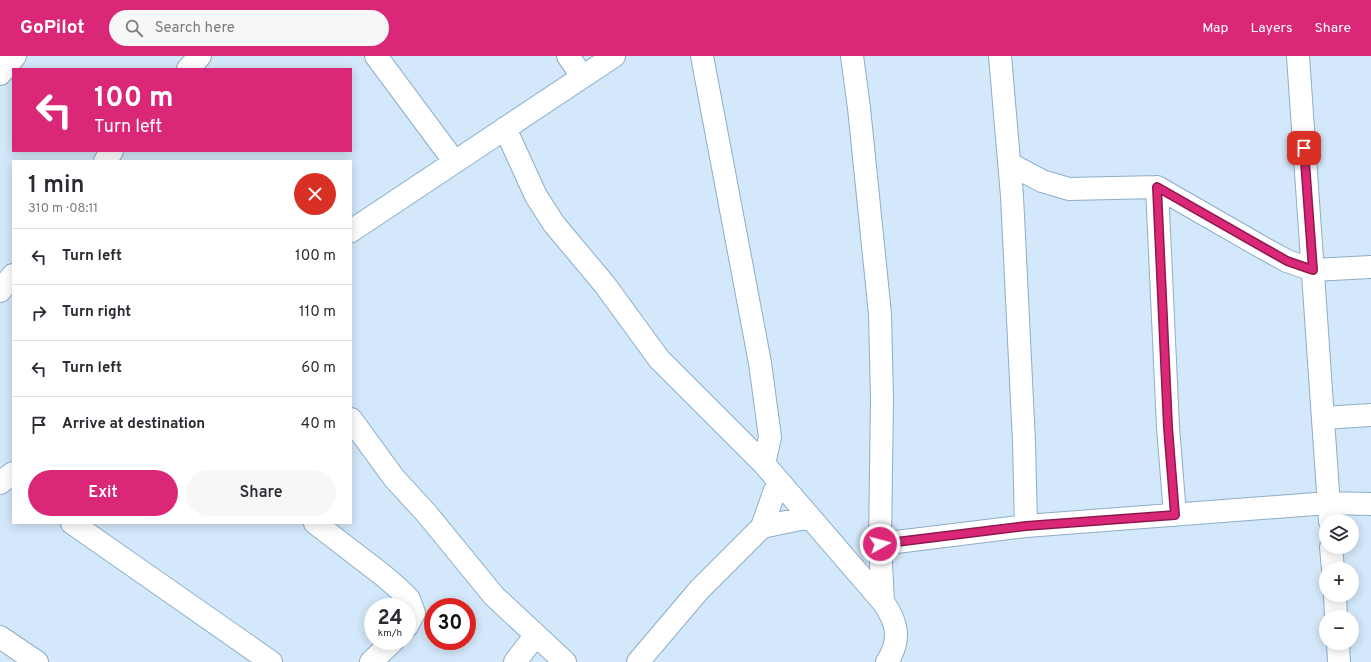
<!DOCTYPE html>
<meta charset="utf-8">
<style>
body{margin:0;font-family:Overpass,sans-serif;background:#f7f7f7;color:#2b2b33;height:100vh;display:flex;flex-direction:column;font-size:15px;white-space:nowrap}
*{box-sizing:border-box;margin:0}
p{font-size:13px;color:#7c7c81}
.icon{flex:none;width:22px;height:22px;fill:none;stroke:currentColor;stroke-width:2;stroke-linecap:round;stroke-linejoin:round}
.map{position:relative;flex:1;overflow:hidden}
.panel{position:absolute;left:12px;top:104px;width:340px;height:364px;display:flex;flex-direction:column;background:#fff;border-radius:0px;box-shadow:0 2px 10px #0003}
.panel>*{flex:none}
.top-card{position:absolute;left:12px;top:12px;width:340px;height:84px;border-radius:0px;box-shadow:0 2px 10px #0003;background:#db2777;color:#fff;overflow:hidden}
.buttons{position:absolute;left:1319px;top:458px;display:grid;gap:8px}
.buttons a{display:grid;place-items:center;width:40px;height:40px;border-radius:50%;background:#fff;box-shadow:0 2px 10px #0003;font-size:20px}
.speed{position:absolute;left:364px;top:542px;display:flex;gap:8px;font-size:20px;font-weight:700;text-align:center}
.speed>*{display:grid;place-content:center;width:52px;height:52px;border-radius:50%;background:#fff;box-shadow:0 2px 10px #0003;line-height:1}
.speed small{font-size:10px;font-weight:400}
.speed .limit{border:6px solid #d22;background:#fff;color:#111}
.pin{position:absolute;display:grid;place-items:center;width:34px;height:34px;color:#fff;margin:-17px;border-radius:8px;box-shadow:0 2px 6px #0006}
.me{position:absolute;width:44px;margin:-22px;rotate:83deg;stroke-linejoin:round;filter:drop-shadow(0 0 3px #0008)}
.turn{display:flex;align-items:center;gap:14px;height:84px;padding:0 16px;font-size:18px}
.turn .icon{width:52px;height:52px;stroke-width:2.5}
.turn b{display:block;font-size:28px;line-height:34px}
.round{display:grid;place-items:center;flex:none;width:42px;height:42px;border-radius:21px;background:#f7f7f7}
.head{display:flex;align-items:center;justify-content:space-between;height:68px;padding:0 16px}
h1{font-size:24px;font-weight:600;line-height:30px}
.primary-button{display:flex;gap:8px;margin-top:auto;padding:8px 16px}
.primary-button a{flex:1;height:46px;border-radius:24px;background:#db2777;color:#fff;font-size:16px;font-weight:600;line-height:46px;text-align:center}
.primary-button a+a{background:#f7f7f7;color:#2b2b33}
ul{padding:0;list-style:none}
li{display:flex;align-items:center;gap:12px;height:56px;padding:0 16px;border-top:1px solid #e1e1e2}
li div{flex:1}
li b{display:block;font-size:15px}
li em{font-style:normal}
header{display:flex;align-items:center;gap:24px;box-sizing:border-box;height:56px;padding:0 20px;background:#db2777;color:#fff}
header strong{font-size:19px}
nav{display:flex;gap:22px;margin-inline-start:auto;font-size:14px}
.search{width:280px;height:36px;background:#f7f7f7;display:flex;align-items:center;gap:10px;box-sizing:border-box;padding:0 14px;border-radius:22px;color:#7c7c81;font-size:15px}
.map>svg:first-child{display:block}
</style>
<header>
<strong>GoPilot</strong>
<div class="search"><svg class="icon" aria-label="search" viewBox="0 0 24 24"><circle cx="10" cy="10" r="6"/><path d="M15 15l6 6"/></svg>Search here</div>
<nav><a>Map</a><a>Layers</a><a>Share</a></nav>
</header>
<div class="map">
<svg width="1371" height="606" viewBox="0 0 1371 606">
<rect width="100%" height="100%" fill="#d3e8fa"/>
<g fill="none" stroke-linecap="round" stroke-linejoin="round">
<g stroke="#8cadc9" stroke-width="24">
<path id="minor" d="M376 0 454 105
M568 0 582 20
M702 0 760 307 770 381 764 408
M852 0 859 52 880 258 882 343 880 488 883 546
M1000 0 1012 140 1024 386 1026 470
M1298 0 1330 465
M188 13 200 0
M0 18 15 0
M505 72 536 140 554 168 605 229 659 303 764 408 883 546C898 567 901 584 887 606
M105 105 112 95
M1010 108 1042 125 1069 133 1157 131 1265 193 1287 205 1313 214 1371 211
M1157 131 1168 371 1175 459
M351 175 614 0
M0 235 13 219
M1323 362 1371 359
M351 363 394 422 427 458 494 540 565 606
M0 427 13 417
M72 467 271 606
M315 467 384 520 400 534 409 543 414 557 407 570
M762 471 810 461
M880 488 1026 470 1328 447 1371 448
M1331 491 1333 513
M1335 539 1336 561
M0 581 37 606
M1338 587 1339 606
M371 606 393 585
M515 606 535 580
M638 606 699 534 762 471 774 437 779 427"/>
</g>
<use href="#minor" stroke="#fff" stroke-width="22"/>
</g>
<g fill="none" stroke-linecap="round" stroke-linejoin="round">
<g stroke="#8e194d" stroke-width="10">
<path id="route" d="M880 488 1026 470 1175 459 1168 371 1157 131 1287 205 1313 214 1304 92"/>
</g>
<use href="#route" stroke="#db2777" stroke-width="7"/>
</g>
</svg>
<div class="buttons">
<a><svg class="icon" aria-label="layers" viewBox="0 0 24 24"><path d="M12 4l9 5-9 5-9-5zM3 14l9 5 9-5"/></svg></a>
<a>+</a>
<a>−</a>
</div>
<div class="speed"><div>24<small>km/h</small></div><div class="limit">30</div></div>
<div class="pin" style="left:1304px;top:92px;background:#d93025"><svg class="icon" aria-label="arrive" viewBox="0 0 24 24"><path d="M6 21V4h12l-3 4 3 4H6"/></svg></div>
<svg class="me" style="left:880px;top:488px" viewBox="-20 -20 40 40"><circle r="17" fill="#db2777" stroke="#fff" stroke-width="3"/><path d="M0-11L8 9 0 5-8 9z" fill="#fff"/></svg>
<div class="top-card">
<div class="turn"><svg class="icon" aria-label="left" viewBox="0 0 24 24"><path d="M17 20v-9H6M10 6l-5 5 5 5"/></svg><div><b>100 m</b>Turn left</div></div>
</div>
<section class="panel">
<div class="head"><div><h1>1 min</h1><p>310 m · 08:11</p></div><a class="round" style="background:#d93025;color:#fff"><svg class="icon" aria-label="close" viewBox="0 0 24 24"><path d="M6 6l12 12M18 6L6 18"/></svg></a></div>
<ul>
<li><svg class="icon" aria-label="left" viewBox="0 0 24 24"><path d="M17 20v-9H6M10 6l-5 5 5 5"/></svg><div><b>Turn left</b></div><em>100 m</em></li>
<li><svg class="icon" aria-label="right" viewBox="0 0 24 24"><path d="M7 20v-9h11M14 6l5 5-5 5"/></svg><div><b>Turn right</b></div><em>110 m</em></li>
<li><svg class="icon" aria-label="left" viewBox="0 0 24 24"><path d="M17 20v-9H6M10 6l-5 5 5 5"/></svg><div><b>Turn left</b></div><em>60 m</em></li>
<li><svg class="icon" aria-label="arrive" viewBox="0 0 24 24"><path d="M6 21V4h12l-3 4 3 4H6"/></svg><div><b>Arrive at destination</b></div><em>40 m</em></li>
</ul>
<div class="primary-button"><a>Exit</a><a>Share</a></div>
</section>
</div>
